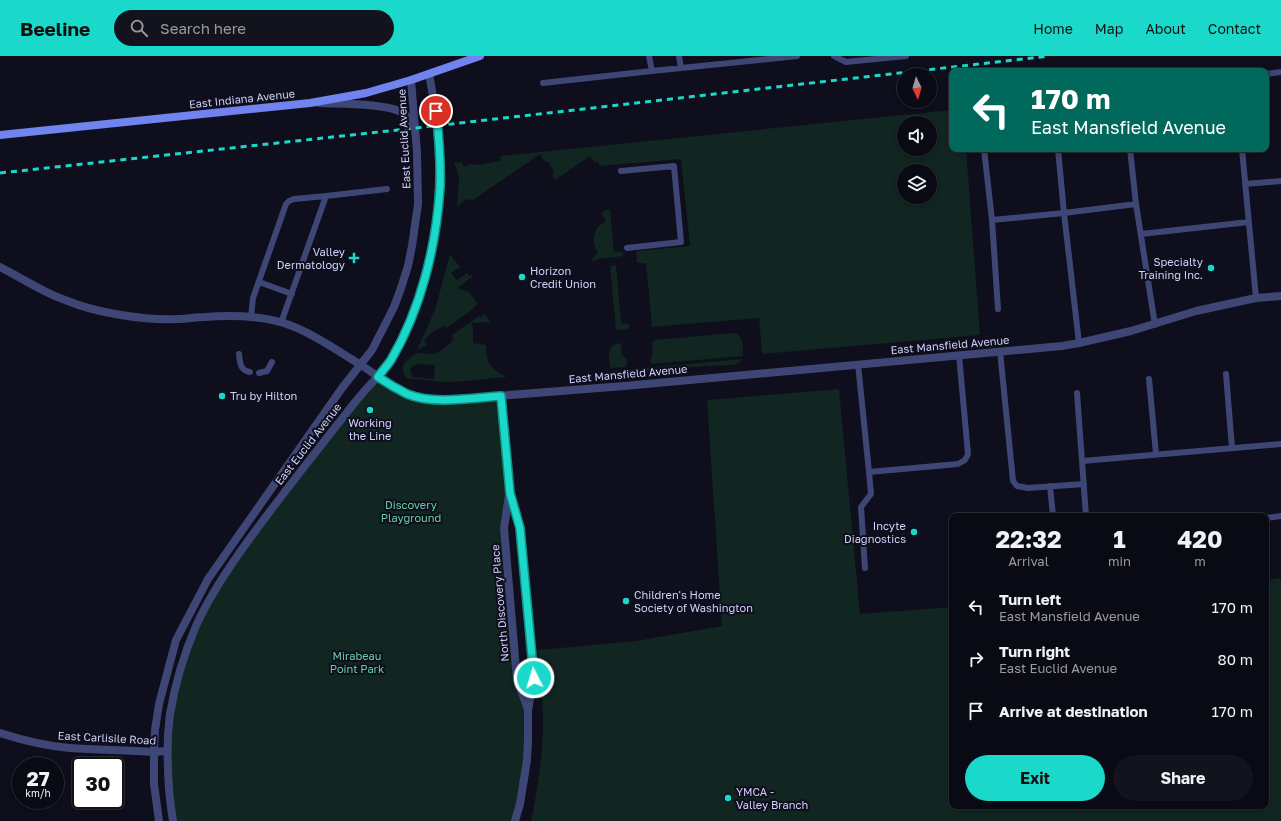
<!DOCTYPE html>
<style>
body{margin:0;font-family:"Golos Text",sans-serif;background:#13131e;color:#f1f3f6;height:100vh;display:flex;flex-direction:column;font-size:15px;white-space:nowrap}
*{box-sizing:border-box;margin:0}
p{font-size:13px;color:#999aa0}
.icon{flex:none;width:22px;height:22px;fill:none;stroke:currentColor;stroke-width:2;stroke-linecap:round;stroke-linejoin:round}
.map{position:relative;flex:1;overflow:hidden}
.details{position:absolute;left:949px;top:457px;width:320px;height:296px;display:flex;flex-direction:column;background:#0a0a15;border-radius:8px;box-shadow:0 2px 6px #0003,0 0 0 1px #2a2b34}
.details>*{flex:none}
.guide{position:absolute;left:949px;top:12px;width:320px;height:84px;border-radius:8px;box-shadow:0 2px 6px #0003,0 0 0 1px #2a2b34;background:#00695c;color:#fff;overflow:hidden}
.needle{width:26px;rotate:175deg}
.fabs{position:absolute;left:897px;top:12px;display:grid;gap:8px}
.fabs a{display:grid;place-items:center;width:40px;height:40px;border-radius:50%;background:#0a0a15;box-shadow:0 2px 6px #0003,0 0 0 1px #2a2b34;font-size:20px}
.speed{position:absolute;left:12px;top:701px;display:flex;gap:8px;font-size:20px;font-weight:700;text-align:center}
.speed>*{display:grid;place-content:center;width:52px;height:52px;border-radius:50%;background:#0a0a15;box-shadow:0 2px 6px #0003,0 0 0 1px #2a2b34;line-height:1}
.speed small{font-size:10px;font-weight:400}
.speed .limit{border:2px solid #111;border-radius:6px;background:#fff;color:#111}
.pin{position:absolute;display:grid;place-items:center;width:34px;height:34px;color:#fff;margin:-17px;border:2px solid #fff;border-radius:50%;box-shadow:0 1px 4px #0007}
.me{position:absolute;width:44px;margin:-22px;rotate:355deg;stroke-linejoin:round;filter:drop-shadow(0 0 3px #0008)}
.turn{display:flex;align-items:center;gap:14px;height:84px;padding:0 16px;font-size:18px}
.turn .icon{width:52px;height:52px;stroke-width:2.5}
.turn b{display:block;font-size:28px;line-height:34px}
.eta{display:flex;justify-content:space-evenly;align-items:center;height:68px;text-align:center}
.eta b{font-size:24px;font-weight:700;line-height:28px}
.button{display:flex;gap:8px;margin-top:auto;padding:8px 16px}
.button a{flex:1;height:46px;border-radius:24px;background:#1bd9ca;color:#111;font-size:16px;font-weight:700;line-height:46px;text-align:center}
.button a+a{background:#13131e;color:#f1f3f6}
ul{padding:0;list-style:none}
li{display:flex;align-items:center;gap:12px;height:52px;padding:0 16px}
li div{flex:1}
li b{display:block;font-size:15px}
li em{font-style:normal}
header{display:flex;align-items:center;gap:24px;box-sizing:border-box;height:56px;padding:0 20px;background:#1bd9ca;color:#111}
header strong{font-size:19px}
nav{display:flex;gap:22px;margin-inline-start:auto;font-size:14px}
.search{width:280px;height:36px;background:#13131e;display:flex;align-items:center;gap:10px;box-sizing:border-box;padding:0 14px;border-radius:22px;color:#999aa0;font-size:15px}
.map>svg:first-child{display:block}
</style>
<header>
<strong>Beeline</strong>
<div class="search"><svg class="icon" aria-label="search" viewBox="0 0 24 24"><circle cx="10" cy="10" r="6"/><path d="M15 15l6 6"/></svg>Search here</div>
<nav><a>Home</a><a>Map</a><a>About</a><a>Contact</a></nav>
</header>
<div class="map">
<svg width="1281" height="765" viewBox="0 0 1281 765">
<rect width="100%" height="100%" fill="#0e0e1c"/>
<path fill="#112521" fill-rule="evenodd" d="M952 54V93H966L980 279 762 298 759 262 652 271 646 207H637L636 195 690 190 681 103 600 110 598 106H595L590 100 555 124 552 118 554 115 548 106 544 105 540 98 473 144 466 143 457 151 459 120 454 107 463 106 462 109 465 111 471 108 479 109 500 105 501 103 500 100ZM904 67H930V93H904ZM904 115H930V141H904Z
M610 153 614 196H622L624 200 598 203 593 206 592 203 598 197C593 189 592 180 598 171 599 169 603 167 606 165L601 157 605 154Z
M450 198 460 211 451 217 457 224 467 217 469 220 472 218 473 220 458 232 470 237 478 248 473 252V253L446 272 444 270 432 276 424 285 427 289 417 294 435 254Z
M616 209 621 267 629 268V271L627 273 616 274 610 210Z
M485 258 490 266 472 267 471 268 473 271V287L486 289C486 307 491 314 507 321 487 322 467 326 447 326 433 326 421 322 407 323 400 315 402 307 410 302 412 300 415 298 418 297 424 297 430 299 436 297 443 294 449 289 453 283L452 279 479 260 480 261ZM417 308 435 309 434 323 413 321 410 314 413 310Z
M732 277C744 278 743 290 743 300L652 308 650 305 653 296 652 287 655 284Z
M618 287 621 288 622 298 627 304 626 311 610 312C609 301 606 292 618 287Z
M742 303 740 306 734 309 709 310 706 309 705 310 660 314 658 313 655 314 615 319 612 318 611 315Z
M378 321 418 341 501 340 510 437 504 472 517 624 528 668 515 765H173L167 695 180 614 220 525Z
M839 333 860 558 952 551V750H1266V524L1281 522V765H531C538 732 543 698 543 665 543 641 540 617 538 594L636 585 722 570 707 344Z"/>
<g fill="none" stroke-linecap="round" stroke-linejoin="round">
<path stroke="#3e4675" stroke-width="6" d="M649 0 652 15 797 0
M679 0 681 12
M834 0 846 6 906 0
M1266 18 1281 16
M543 27 652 15
M984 93 992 164 1064 157 1136 148 1130 93
M1058 93 1064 157 1079 287
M1242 93 1256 242
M621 115 674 110 681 186 627 192
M1245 128 1281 125
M1136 148 1155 269
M992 164 998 253
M1141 178 1249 166
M259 226 292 238
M251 261 253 242 286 148 289 145 294 143 326 140
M281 267 326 140 387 133
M1000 295 1013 425 1017 430 1028 432 1084 428
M239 298C240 307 240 314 250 316
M858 308 869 416 958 408 965 404 968 398 959 299
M259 317 267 315 272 306
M1226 318 1232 392
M1149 323 1156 398
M1077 337 1086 460
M1082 405 1281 388
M1050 430 1053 460
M1266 462 1281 460
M865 512 861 451 871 438 869 416"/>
<path stroke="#3e4675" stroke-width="8" d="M0 211C22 222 42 236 65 244 82 251 102 256 121 259 139 262 159 264 178 263 187 263 196 261 205 261 234 259 266 259 292 270 316 279 339 296 361 309
M501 340 510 437 520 472 534 622 528 654V684L527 704 520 748 515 765
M509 439 504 472 517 624 528 653
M0 677C22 684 46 690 70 692 98 694 126 694 154 696L167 695"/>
<path stroke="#3e4675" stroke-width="8" d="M319 47C338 48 388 47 403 57 408 60 411 66 415 71
M361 309 392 330 408 338 428 343 446 344 624 330 1062 290 1079 287 1131 275 1196 255 1256 242 1281 240
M159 765 154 728V696L155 674 159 648 176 584 208 523 342 332 372 294 394 251 401 232 408 210 412 190 418 148 417 96 411 24
M173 765C168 736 167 707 168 678 169 671 169 664 170 658 175 628 184 598 196 570 207 545 222 522 238 499 268 456 301 415 333 374 343 362 352 349 362 338 371 327 384 316 391 303 441 217 449 114 429 18"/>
<path stroke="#7183ee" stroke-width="8" d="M0 79 310 47 366 37 411 24 480 0"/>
<path stroke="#1bd9ca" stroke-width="3" stroke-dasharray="6 5" stroke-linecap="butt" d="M0 117 416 72 1049 0"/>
</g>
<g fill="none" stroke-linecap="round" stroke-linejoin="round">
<g stroke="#128d83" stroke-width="10">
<path id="route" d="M436 55C439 81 441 106 440 132 436 191 421 253 391 304 387 310 382 315 378 321 387 327 397 333 407 338 434 349 472 342 501 340L510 437 520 472 534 622"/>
</g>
<use href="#route" stroke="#1bd9ca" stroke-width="7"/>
</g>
<g fill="#1bd9ca" stroke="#0e0e1c" stroke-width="1.5">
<path d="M352 196h4v4h4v4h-4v4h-4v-4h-4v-4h4z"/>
<circle cx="1211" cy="212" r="4"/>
<circle cx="522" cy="221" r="4"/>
<circle cx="222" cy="340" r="4"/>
<circle cx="370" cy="354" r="4"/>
<circle cx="914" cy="476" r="4"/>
<circle cx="626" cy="545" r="4"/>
<circle cx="728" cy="742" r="4"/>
</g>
<g text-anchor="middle" stroke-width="4" stroke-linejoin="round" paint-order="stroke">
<g font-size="11" fill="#ced1f9" stroke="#0e0e1c">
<text transform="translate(242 43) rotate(-6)" y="4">East Indiana Avenue</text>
<text transform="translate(404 83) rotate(-93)" y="4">East Euclid Avenue</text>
<text transform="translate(950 289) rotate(-5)" y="4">East Mansfield Avenue</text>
<text transform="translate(628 318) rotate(-5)" y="4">East Mansfield Avenue</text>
<text transform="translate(308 388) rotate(-52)" y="4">East Euclid Avenue</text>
<text transform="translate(500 547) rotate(-95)" y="4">North Discovery Place</text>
<text transform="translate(107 682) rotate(3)" y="4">East Carlisile Road</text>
</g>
<g font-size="11" fill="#ced1f9" stroke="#0e0e1c" text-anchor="start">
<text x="345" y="200" text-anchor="end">Valley<tspan x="345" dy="13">Dermatology</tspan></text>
<text x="1203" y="210" text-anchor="end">Specialty<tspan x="1203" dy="13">Training Inc.</tspan></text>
<text x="530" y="219">Horizon<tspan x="530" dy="13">Credit Union</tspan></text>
<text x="230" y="344">Tru by Hilton</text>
<text x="370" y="371" text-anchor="middle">Working<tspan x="370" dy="13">the Line</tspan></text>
<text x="906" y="474" text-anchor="end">Incyte<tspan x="906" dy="13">Diagnostics</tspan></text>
<text x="634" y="543">Children's Home<tspan x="634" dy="13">Society of Washington</tspan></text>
<text x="736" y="740">YMCA -<tspan x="736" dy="13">Valley Branch</tspan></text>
</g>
<g font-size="11" fill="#64cfa2" stroke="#0e0e1c">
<text x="411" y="453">Discovery<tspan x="411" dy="13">Playground</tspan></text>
<text x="357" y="604">Mirabeau<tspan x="357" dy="13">Point Park</tspan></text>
</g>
</g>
</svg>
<div class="fabs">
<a><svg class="needle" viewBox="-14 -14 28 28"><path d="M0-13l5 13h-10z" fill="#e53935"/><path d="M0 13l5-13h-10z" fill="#999aa0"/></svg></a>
<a><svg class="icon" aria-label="sound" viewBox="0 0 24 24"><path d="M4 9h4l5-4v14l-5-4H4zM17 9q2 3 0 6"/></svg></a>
<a><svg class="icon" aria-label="layers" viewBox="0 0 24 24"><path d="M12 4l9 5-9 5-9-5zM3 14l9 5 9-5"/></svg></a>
</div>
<div class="speed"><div>27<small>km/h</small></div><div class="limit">30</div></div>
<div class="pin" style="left:436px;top:55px;background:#d93025"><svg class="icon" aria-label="arrive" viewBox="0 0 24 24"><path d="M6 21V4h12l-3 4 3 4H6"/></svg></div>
<svg class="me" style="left:534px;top:622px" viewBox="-20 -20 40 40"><circle r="17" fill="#1bd9ca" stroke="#fff" stroke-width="3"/><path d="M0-11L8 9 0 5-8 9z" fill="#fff"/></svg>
<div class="guide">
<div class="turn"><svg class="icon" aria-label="left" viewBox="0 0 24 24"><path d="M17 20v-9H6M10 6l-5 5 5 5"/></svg><div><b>170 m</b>East Mansfield Avenue</div></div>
</div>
<section class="details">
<div class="eta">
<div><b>22:32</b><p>Arrival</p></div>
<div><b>1</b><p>min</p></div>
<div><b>420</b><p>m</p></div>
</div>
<ul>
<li><svg class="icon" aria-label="left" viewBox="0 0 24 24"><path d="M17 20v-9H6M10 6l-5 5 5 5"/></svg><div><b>Turn left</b><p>East Mansfield Avenue</p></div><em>170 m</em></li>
<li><svg class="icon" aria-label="right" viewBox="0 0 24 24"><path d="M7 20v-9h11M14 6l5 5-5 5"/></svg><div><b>Turn right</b><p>East Euclid Avenue</p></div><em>80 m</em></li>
<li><svg class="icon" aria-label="arrive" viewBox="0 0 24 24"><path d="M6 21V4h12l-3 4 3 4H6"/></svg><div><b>Arrive at destination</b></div><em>170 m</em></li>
</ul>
<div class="button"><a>Exit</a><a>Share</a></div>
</section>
</div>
